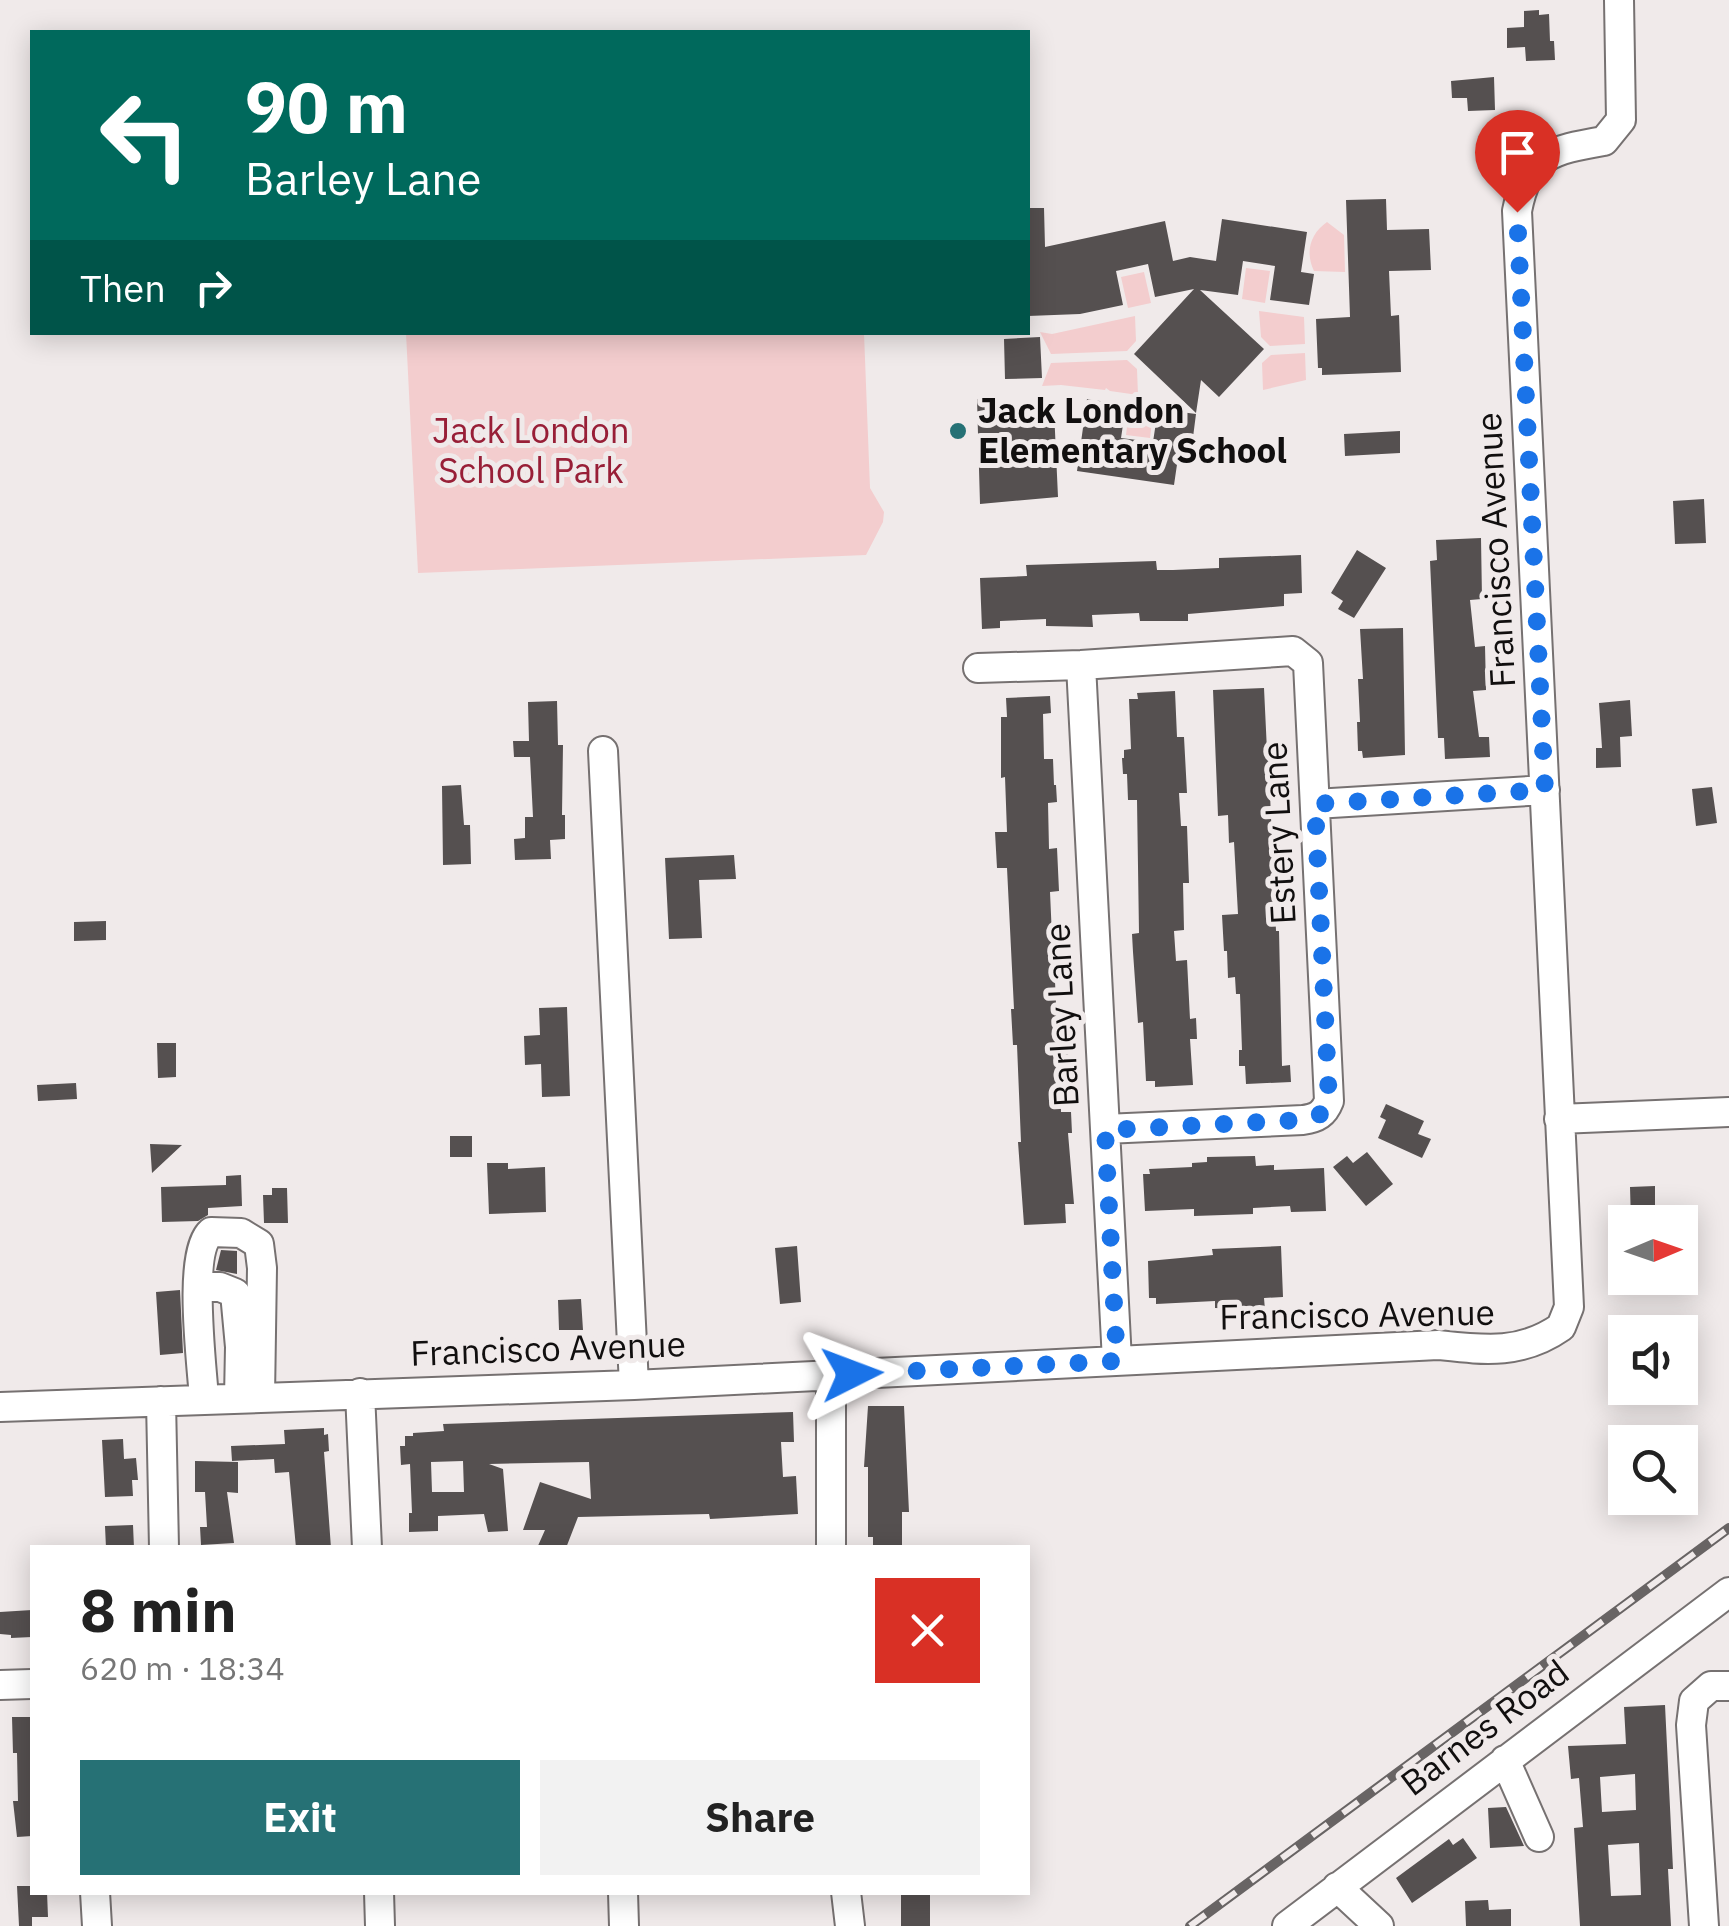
<!DOCTYPE html>
<meta charset="utf-8">
<style>
body{margin:0;font-family:"IBM Plex Sans",sans-serif;background:#f2f2f2;color:#222;height:100vh;display:flex;flex-direction:column;font-size:38px;white-space:nowrap}
*{box-sizing:border-box;margin:0}
p{font-size:32px;color:#767676}
.icon{flex:none;width:55px;height:55px;fill:none;stroke:currentColor;stroke-width:2;stroke-linecap:round;stroke-linejoin:round}
.map{position:relative;flex:1;overflow:hidden}
.panel{position:absolute;left:30px;top:1545px;width:1000px;height:350px;display:flex;flex-direction:column;background:#fff;border-radius:0px;box-shadow:0 5px 25px #0003}
.panel>*{flex:none}
.guide{position:absolute;left:30px;top:30px;width:1000px;height:305px;border-radius:0px;box-shadow:0 5px 25px #0003;background:#00695c;color:#fff;overflow:hidden}
.needle{width:65px;rotate:88deg}
.controls{position:absolute;left:1608px;top:1205px;display:grid;gap:20px}
.controls a{display:grid;place-items:center;width:90px;height:90px;border-radius:0px;background:#fff;box-shadow:0 5px 25px #0003;font-size:50px}
.pin{position:absolute;display:grid;place-items:center;width:85px;height:85px;color:#fff;margin:-102px -42px;border-radius:50% 50% 50% 0;rotate:-45deg;box-shadow:0 0 10px #0007}
.pin .icon{rotate:45deg}
.me{position:absolute;width:110px;margin:-55px;rotate:87deg;stroke-linejoin:round;filter:drop-shadow(0 0 8px #0008)}
.turn{display:flex;align-items:center;gap:35px;height:210px;padding:0 50px;font-size:45px}
.turn .icon{width:130px;height:130px;stroke-width:2.5}
.turn b{display:block;font-size:70px;line-height:85px}
.then{display:flex;align-items:center;height:95px;padding:0 50px;background:#0003;gap:20px;font-size:38px}
.round{display:grid;place-items:center;flex:none;width:105px;height:105px;border-radius:0px;background:#f2f2f2}
.headline{display:flex;align-items:center;justify-content:space-between;height:170px;padding:0 50px}
h1{font-size:60px;font-weight:700;line-height:75px}
.primary-button{display:flex;gap:20px;margin-top:auto;padding:20px 50px}
.primary-button a{flex:1;height:115px;border-radius:0px;background:#267175;color:#fff;font-size:40px;font-weight:700;line-height:115px;text-align:center}
.primary-button a+a{background:#f2f2f2;color:#222}
.map>svg:first-child{display:block}
</style>
<div class="map">
<svg width="1729" height="1926" viewBox="0 0 1729 1926">
<rect width="100%" height="100%" fill="#f0eaea"/>
<path fill="#f3cdce" d="M1327 222 1344 235 1345 272 1314 271C1305 252 1310 234 1327 222Z
M1246 268 1270 271 1265 303 1242 299Z
M1144 272 1151 303 1128 308 1121 277Z
M1259 311 1304 317 1305 344 1270 346 1261 337Z
M1135 316 1136 341 1127 351 1051 354 1040 332 1052 334Z
M406 333H864L870 488 884 512 883 522 866 555 418 573Z
M1305 353 1306 380 1263 390 1262 363 1271 355Z
M1127 360 1137 369 1138 395 1110 391 1106 388 1105 390 1061 385 1042 386 1051 363Z
M1130 402 1154 406 1150 438 1126 435Z"/>
<path fill="#555050" fill-rule="evenodd" d="M1539 10V15L1549 14 1550 41H1554L1555 60 1526 61 1525 47 1507 48V28L1524 27V11Z
M1494 77 1495 110 1468 111 1467 98H1452L1451 81Z
M1386 199 1387 230 1429 229 1431 270 1389 271 1391 316 1399 315 1401 372 1322 375V368H1318L1316 319 1350 317 1346 200Z
M1028 208H1044L1045 247 1165 221 1173 261 1190 257 1216 261 1222 219 1307 232 1301 272 1314 274 1309 305 1270 300 1275 266 1243 261 1238 295 1200 290 1264 349 1219 397 1201 380 1196 413 1134 354 1194 289 1155 297 1148 264 1116 271 1123 305 1080 314 1028 316Z
M1040 337 1042 378 1005 379 1004 339Z
M998 398V413L1054 410 1058 497 980 504 977 399Z
M1087 399 1126 405 1121 438 1153 442 1158 409 1196 414 1192 445 1180 444 1174 485 1077 471Z
M1400 431V453L1345 456 1344 434Z
M1704 499 1706 543 1675 544 1673 501Z
M1481 538 1482 599 1470 600 1475 647 1485 646 1486 690 1473 691 1479 737H1489L1490 757 1445 759 1444 738H1438L1430 561 1437 560 1436 540Z
M1357 550 1386 568 1354 618 1338 609 1343 601 1331 593Z
M1301 555 1302 593 1284 594V606L1188 614V621H1140L1139 613 1092 615 1093 627 1046 626V619L1000 621V628L982 629 980 578 1027 576 1026 565 1156 561 1157 570H1173L1219 568V558Z
M1403 628 1405 755 1363 758 1362 751H1358L1357 722H1360L1358 679H1363L1360 629Z
M1264 688 1267 751H1271L1274 794H1270L1272 841H1280L1281 869H1284L1285 885H1274L1276 931H1279L1282 1066 1290 1065 1291 1082 1246 1084 1245 1066H1239V1050H1242L1240 994H1236L1235 977 1228 978 1227 951H1224L1222 915 1238 914 1234 842 1229 843 1228 815 1218 816 1213 690Z
M1175 691 1177 737H1184L1187 793H1179L1181 826H1187L1189 883H1183L1184 930 1174 931 1176 961 1187 960 1190 1019 1196 1018 1197 1039H1190L1193 1085 1155 1087V1081H1146L1143 1022 1138 1023 1133 952 1132 934 1139 933 1137 800H1128L1127 774H1123L1122 758H1124V750L1131 749 1129 699H1138L1137 693Z
M1050 696 1051 713 1043 714 1044 759H1053L1054 785H1056L1057 802 1048 803 1049 849 1057 848 1059 891 1050 892 1052 937H1062L1064 980 1055 981 1057 1027 1064 1026 1065 1053H1068L1069 1070H1060L1061 1112H1071L1072 1133H1068L1074 1204H1065L1066 1223 1024 1225 1018 1142H1021L1017 1045H1013L1011 1009H1014L1007 868H997L995 832H1007L1005 777 1001 778V717H1007L1006 698Z
M1630 700 1632 736 1620 737 1621 767 1596 768V748H1602L1599 703Z
M557 701 558 745H563L562 815H565V839L550 840 551 859 515 860 514 839 525 838V817H533L530 757H514L513 741H529L528 702Z
M461 785 464 825H470L471 864 443 865 442 786Z
M1712 787 1717 823 1696 826 1692 789Z
M734 855 736 879 699 880 702 938 669 939 665 858Z
M106 921V940L74 941V922Z
M567 1007 570 1096 542 1097 541 1064 525 1065 524 1036 540 1035 539 1008Z
M157 1043H176V1077L158 1078Z
M76 1083 77 1099 38 1101 37 1085Z
M1386 1104 1424 1121 1418 1134 1431 1139 1422 1158 1378 1138 1386 1120 1380 1117Z
M450 1136H472V1157H450Z
M150 1144 182 1145 152 1173Z
M1367 1152 1393 1184 1366 1206 1333 1167 1347 1156 1353 1163Z
M1255 1156 1256 1166 1274 1165V1170L1324 1168 1326 1211 1291 1212 1290 1206 1253 1208V1214L1194 1216V1209L1145 1211 1143 1174H1150L1149 1169 1192 1167V1163L1207 1162V1157Z
M487 1163H508V1169L545 1167 546 1212 489 1214Z
M241 1175 242 1206 208 1208V1215L198 1221 162 1222 161 1187 226 1185V1176Z
M1655 1186V1222H1631L1630 1187Z
M272 1188H287L288 1223H264L263 1195H272Z
M797 1246 801 1302 780 1304 775 1248Z
M1281 1246 1283 1297 1264 1298 1265 1310 1215 1308V1301L1156 1304V1298H1149L1148 1261 1213 1255 1212 1249Z
M221 1250 237 1251V1274L216 1270Z
M180 1290 183 1353 160 1355 156 1292Z
M581 1299 583 1330H559L558 1300Z
M868 1406H904L909 1512H902V1548H877L873 1545V1537H868V1467H864Z
M793 1412 794 1442H781L783 1477 796 1476 798 1514 710 1519 709 1514 578 1517 566 1548H537L545 1530H523L540 1482 591 1499 589 1462 489 1464 503 1469 508 1531 488 1532 484 1514 438 1516V1531L409 1532V1513H412L410 1464 401 1465 400 1446H405V1436H413V1433L444 1431 443 1424ZM463 1461 464 1492H432L431 1462Z
M324 1428V1435L328 1434 329 1451 324 1452 331 1548H296L289 1472 275 1473 274 1459 232 1461 231 1446 285 1444 284 1430Z
M123 1439 124 1459 136 1458 138 1480H132L133 1496 105 1497 102 1440Z
M195 1461 238 1462V1493L227 1492 234 1543 201 1545 200 1527H207L205 1492H195Z
M133 1525 134 1548H106L105 1526Z
M32 1610V1637L11 1638V1635L0 1634V1612Z
M1665 1705 1673 1869H1668L1671 1926H1580L1574 1828 1583 1827 1579 1778 1571 1779 1568 1746 1626 1744 1624 1707ZM1635 1774 1636 1810 1602 1812 1600 1777ZM1639 1843 1641 1895 1611 1896 1608 1845Z
M12 1717H32V1836L17 1837 13 1801H18L17 1753H13Z
M1506 1807 1524 1846 1490 1848 1488 1808Z
M1463 1838 1477 1858 1412 1903 1396 1878 1449 1839 1453 1845Z
M17 1886H32V1892H47L48 1917H32V1926H19Z
M901 1892H930V1926H901Z
M1488 1900 1489 1910 1511 1909V1926H1466L1465 1901Z"/>
<g fill="none" stroke-linecap="round" stroke-linejoin="round">
<g stroke="#767171" stroke-width="32">
<path id="minor" d="M1081 665 1117 1361
M978 668 1081 665 1293 651 1308 663 1329 1101C1324 1114 1317 1118 1303 1120L1105 1129
M603 751 634 1385
M1315 804 1545 790
M1559 1119 1729 1112
M198 1292 204 1287H220L235 1293 240 1347 239 1398
M360 1393 367 1548
M204 1399C202 1365 187 1253 211 1232L241 1233 259 1244 262 1268 260 1397
M161 1401 164 1548
M0 1407 634 1385 1438 1345C1484 1350 1521 1355 1561 1327L1569 1307 1517 211C1528 154 1552 150 1604 141L1621 120 1619 0
M831 1548V1375
M0 1685 32 1684
M1505 1760 1539 1837
M1337 1887 1379 1926
M95 1892 97 1926
M379 1892 380 1926
M623 1892 624 1926
M846 1892 850 1926
M1287 1926 1729 1592
M1704 1926 1691 1725 1694 1701 1711 1686H1729"/>
</g>
<use href="#minor" stroke="#fff" stroke-width="28"/>
<g stroke="#686464" stroke-width="10">
<path id="rail" d="M1190 1926 1729 1528"/>
</g>
<use href="#rail" stroke="#f0eaea" stroke-width="6" stroke-dasharray="19" stroke-linecap="butt"/>
</g>
<g fill="none" stroke-linecap="round" stroke-linejoin="round">
<path stroke="#1a73e8" stroke-width="18" stroke-dasharray="0 32.4" d="M852 1374 1117 1361 1105 1130 1303 1120C1317 1118 1324 1114 1329 1101L1315 804 1545 790 1517 212"/>
</g>
<circle fill="#267175" stroke="#f0eaea" stroke-width="4" cx="958" cy="431" r="10"/>
<g text-anchor="middle" stroke-width="10" stroke-linejoin="round" paint-order="stroke">
<g font-size="35" font-weight="bold" fill="#110f0f" stroke="#f0eaea" text-anchor="start">
<text x="978" y="423">Jack London<tspan x="978" dy="40">Elementary School</tspan></text>
</g>
<g font-size="35" fill="#981f37" stroke="#f0eaea">
<text x="531" y="443">Jack London<tspan x="531" dy="40">School Park</tspan></text>
</g>
<g font-size="35" fill="#110f0f" stroke="#f0eaea">
<text transform="translate(1496 550) rotate(-93)" y="12">Francisco Avenue</text>
<text transform="translate(1279 833) rotate(-93)" y="12">Estery Lane</text>
<text transform="translate(1062 1015) rotate(-93)" y="12">Barley Lane</text>
<text transform="translate(1357 1315) rotate(-1)" y="12">Francisco Avenue</text>
<text transform="translate(548 1349) rotate(-2)" y="12">Francisco Avenue</text>
<text transform="translate(1485 1728) rotate(-37)" y="12">Barnes Road</text>
</g>
</g>
</svg>
<div class="controls">
<a><svg class="needle" viewBox="-14 -14 28 28"><path d="M0-13l5 13h-10z" fill="#e53935"/><path d="M0 13l5-13h-10z" fill="#767676"/></svg></a>
<a><svg class="icon" aria-label="sound" viewBox="0 0 24 24"><path d="M4 9h4l5-4v14l-5-4H4zM17 9q2 3 0 6"/></svg></a>
<a><svg class="icon" aria-label="search" viewBox="0 0 24 24"><circle cx="10" cy="10" r="6"/><path d="M15 15l6 6"/></svg></a>
</div>
<div class="pin" style="left:1517px;top:212px;background:#d93025"><svg class="icon" aria-label="arrive" viewBox="0 0 24 24"><path d="M6 21V4h12l-3 4 3 4H6"/></svg></div>
<svg class="me" style="left:852px;top:1374px" viewBox="-20 -20 40 40"><path d="M0-17L14 15 0 8-14 15z" fill="#1a73e8" stroke="#fff" stroke-width="4"/></svg>
<div class="guide">
<div class="turn"><svg class="icon" aria-label="left" viewBox="0 0 24 24"><path d="M17 20v-9H6M10 6l-5 5 5 5"/></svg><div><b>90 m</b>Barley Lane</div></div>
<div class="then">Then<svg class="icon" aria-label="right" viewBox="0 0 24 24"><path d="M7 20v-9h11M14 6l5 5-5 5"/></svg></div>
</div>
<section class="panel">
<div class="headline"><div><h1>8 min</h1><p>620 m · 18:34</p></div><a class="round" style="background:#d93025;color:#fff"><svg class="icon" aria-label="close" viewBox="0 0 24 24"><path d="M6 6l12 12M18 6L6 18"/></svg></a></div>
<div class="primary-button"><a>Exit</a><a>Share</a></div>
</section>
</div>
